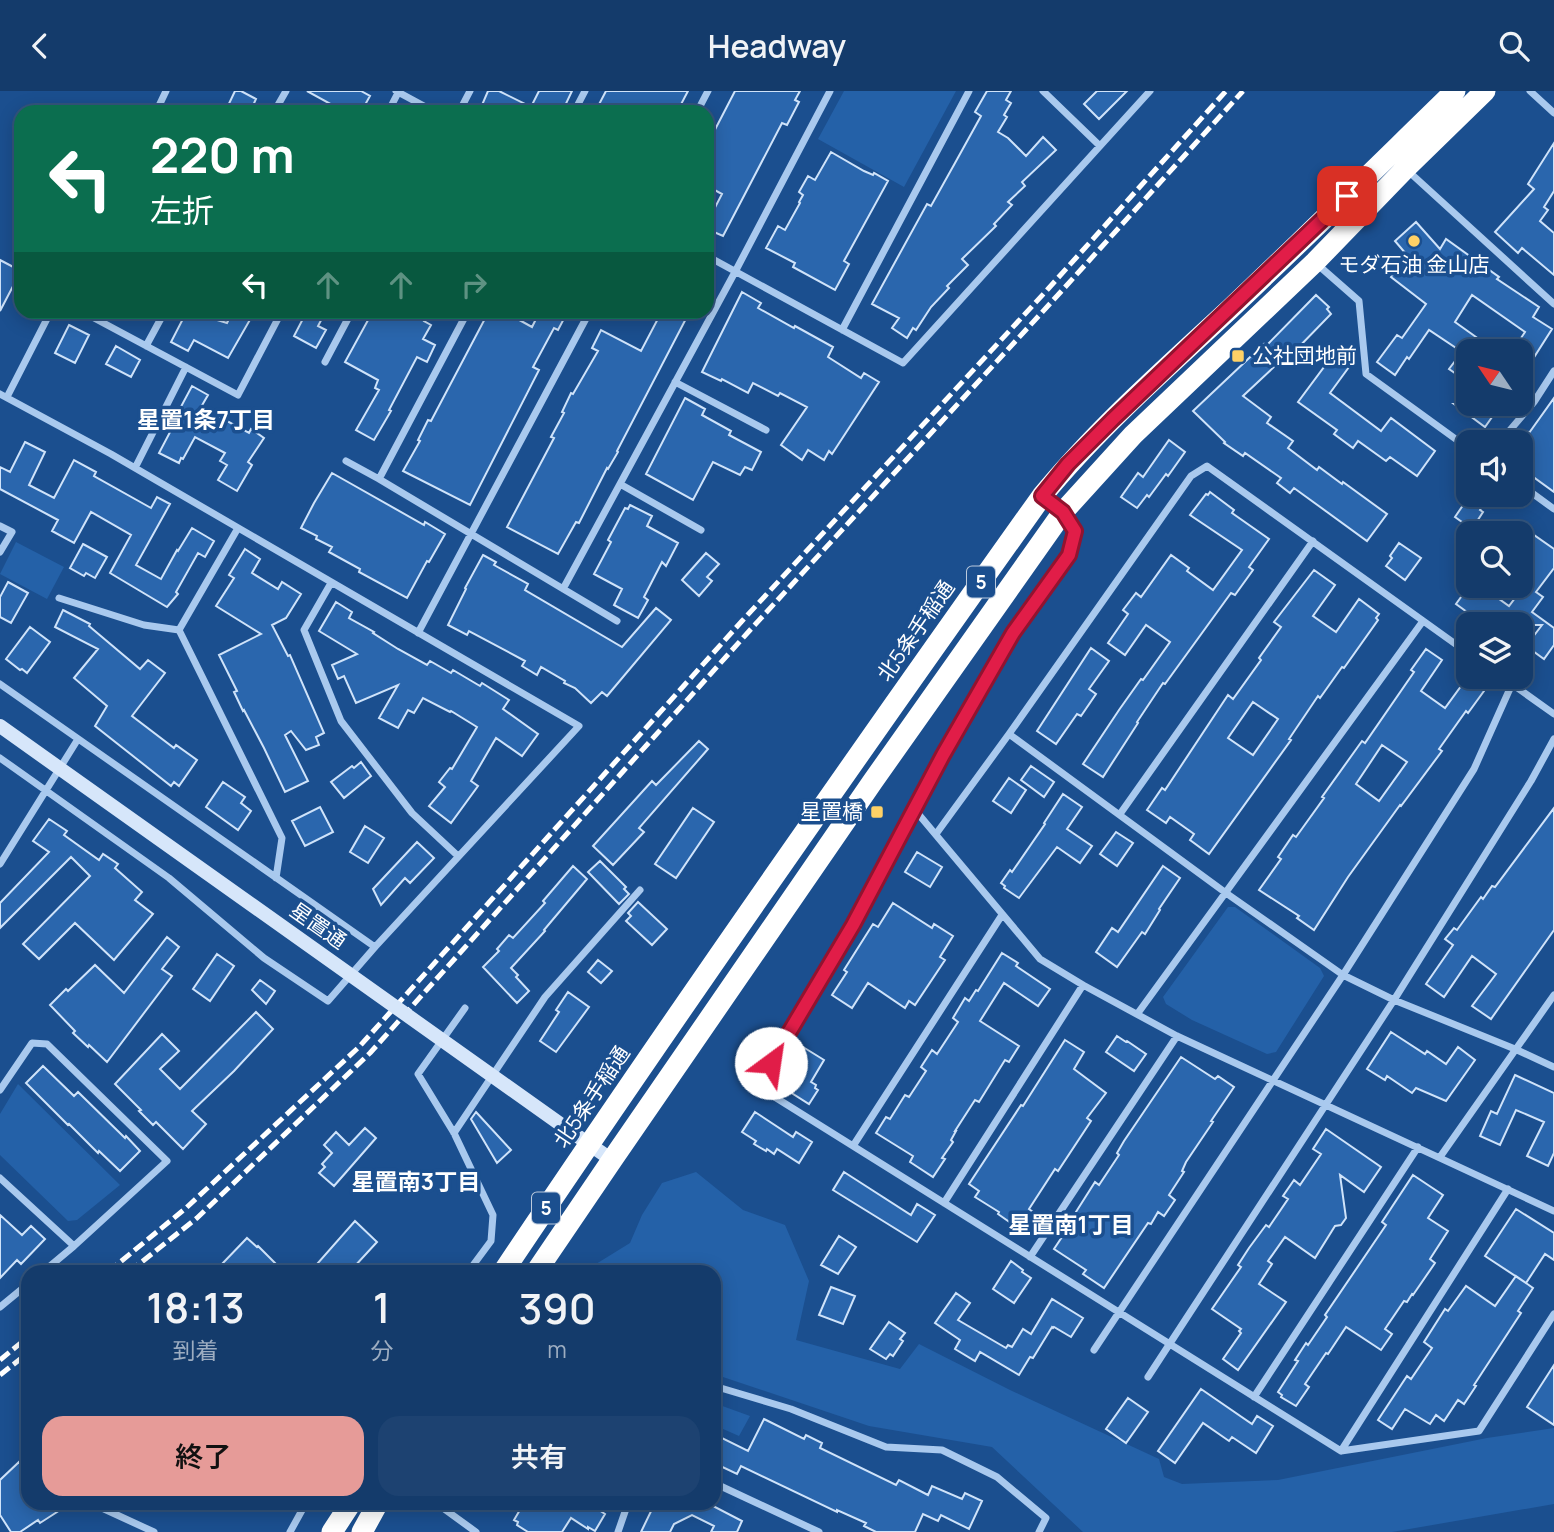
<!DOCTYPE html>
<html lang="ja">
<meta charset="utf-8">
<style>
body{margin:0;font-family:Manrope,"Noto Sans JP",sans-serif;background:#1d4271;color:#f1f3f6;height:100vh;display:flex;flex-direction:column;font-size:26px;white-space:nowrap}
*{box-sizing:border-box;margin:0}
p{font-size:23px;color:#9dadc1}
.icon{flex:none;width:38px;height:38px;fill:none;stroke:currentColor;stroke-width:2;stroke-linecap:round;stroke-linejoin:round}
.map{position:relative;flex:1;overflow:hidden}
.drawer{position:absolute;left:21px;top:1174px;width:700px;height:245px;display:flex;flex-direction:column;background:#143b6b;border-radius:21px;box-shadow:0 4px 18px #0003,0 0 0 2px #33557e}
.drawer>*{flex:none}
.guide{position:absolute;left:14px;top:14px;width:700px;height:214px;border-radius:21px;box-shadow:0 4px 18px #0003,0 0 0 2px #33557e;background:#0b6e4f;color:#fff;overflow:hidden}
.needle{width:46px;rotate:305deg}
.tools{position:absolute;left:1456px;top:248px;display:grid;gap:14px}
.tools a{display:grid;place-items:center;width:77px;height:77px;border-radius:14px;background:#143b6b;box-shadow:0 4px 18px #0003,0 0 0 2px #33557e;font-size:35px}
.pin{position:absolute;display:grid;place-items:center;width:60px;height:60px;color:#fff;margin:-30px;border-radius:14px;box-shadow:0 4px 10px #0006}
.me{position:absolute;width:77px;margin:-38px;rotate:31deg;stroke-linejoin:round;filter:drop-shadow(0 0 5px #0008)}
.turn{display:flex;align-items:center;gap:24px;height:147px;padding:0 21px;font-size:32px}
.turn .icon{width:91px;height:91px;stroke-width:2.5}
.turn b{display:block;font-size:49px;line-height:60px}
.lanes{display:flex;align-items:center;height:66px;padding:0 21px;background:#0003;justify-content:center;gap:35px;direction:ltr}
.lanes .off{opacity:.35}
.eta{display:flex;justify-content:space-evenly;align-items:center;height:119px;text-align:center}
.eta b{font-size:42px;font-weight:600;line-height:49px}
.primary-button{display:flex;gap:14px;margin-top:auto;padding:14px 21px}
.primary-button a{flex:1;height:80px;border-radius:21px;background:#e69b98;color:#111;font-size:28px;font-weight:600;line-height:80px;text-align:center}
.primary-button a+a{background:#1d4271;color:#f1f3f6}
header{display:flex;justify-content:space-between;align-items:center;height:91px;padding:0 21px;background:#143b6b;font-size:32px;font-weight:600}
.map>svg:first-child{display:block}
</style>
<header><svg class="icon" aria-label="back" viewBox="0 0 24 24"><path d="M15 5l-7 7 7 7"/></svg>Headway<svg class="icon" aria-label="search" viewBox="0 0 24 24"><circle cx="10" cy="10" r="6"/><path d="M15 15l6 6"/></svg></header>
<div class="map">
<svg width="1554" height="1441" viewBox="0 0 1554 1441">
<rect width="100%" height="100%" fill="#1b4f8f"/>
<path fill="#2461a8" d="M844 0H956L904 96 818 48Z
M16 451 64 476 47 508 0 483Z
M1228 816H1235L1320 877 1324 885 1276 961 1267 963 1192 929 1166 913 1163 906Z
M18 993 120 1094 77 1129 68 1130 0 1064V1023Z
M696 1081 743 1119 785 1134 809 1190 796 1249 900 1278 919 1253 1010 1299 1159 1368 1164 1386 1182 1393 1278 1389 1487 1347 1554 1337V1413L1392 1441H1083L992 1356 869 1335 714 1283V1181H602L596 1173 630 1152 642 1124 662 1092Z
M714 1312 750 1325 739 1345 714 1334Z"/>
<path fill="#2a66ad" stroke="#cfe3fa" stroke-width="2" fill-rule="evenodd" d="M235 0H241L256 8 250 21H225Z
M307 0H361L370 5 361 21H345Z
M488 0H499L531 16 539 0H572L562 21H496L482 14Z
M606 0H688L677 21H595Z
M735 0H800L795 9 799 11 787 34 782 32 723 145 707 138V132L722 103 707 95V54Z
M987 0H1011L1006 9 1011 12 1004 24 1007 26 998 41 1008 47 1026 65 1043 46 1056 59 1022 91 1025 95 1008 111 1012 114 994 133 996 135 962 168 968 174 947 195 949 197 931 216 916 239 913 237 907 247 892 237 899 227 872 213 927 113 931 115 955 72 981 25 975 21Z
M1097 0H1127L1099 28 1084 13Z
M1554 52V100L1544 116 1548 119 1540 130 1554 142V184L1522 157 1518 162 1495 141 1534 98 1528 93Z
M831 61 864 80 873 84 874 82 888 90 844 170 849 173 835 199 793 176 795 172 766 157 778 135 785 139 800 112 799 111 803 104 799 101 808 85 815 89Z
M1416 131 1440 158 1446 148 1499 186 1497 188 1539 216 1533 226 1552 238 1531 271 1521 264V261L1513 259 1525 241 1472 204 1455 231 1497 261H1468V291L1449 278 1462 261 1429 239 1409 268 1407 266 1395 284 1377 271 1397 244 1402 247 1426 213 1391 186 1407 164 1395 150Z
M0 169 21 180 0 220Z
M742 201 761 212 758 217 794 237 795 235 833 256 828 266 861 287 864 282 879 291 832 363 829 360 824 369 808 359 802 369 781 354 807 316 780 302 778 305 753 292 748 302 722 288 721 290 702 281Z
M1316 204 1329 216 1327 218 1331 223 1293 262 1291 260 1243 305 1271 326 1267 332 1293 350 1288 357 1317 379 1319 376 1342 393 1343 391 1387 423 1367 450 1294 397 1290 402 1277 392 1281 387 1245 362 1243 365 1224 352 1225 351 1193 320 1264 253 1266 255Z
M187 220H200L214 228 227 232 233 220H255L228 267 194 249 188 260 171 251Z
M307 220H326L318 235 326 239 316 257 294 245Z
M373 220H429L424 230 431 234 423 248 435 254 427 271 417 266 389 319 391 320 374 349 356 339 379 299 375 297 378 289 345 271Z
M489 220H503L532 236 540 220H568L558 239 554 237 533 276 539 279 470 414 403 380 420 350 418 349 428 329 431 330Z
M662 220H690L617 360 618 361 608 378 607 377 579 432 576 431 558 463 507 436 554 347 551 346 564 322 562 321 571 302 573 303 598 260 592 257 601 239 641 260Z
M69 234 89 244 75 272 55 262Z
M116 255 140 269 131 286 106 273Z
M1333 264 1349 276 1330 302 1381 340 1391 327 1435 360 1417 385 1390 366 1386 370 1358 350 1353 357 1334 343 1337 339 1298 311Z
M192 295 208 304 201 316 249 342 251 338 264 347 248 371 252 374 237 400 218 389 227 374 220 370 225 362 195 346 183 368 181 367 179 372 159 362 178 326 176 325Z
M685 307 705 318 702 324 731 340 729 344 761 361 752 379 745 376 740 384 713 371 693 409 646 383Z
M1554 307V401L1521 377V351L1528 341 1529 342Z
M1454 313H1490L1497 319 1485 336Z
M1169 349 1185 361 1168 385 1166 383 1149 406 1147 404 1137 417 1121 406 1138 382 1143 386Z
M25 351 45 361 29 394 54 407 74 369 96 381 94 385 151 417 157 406 170 413 136 474 161 488 177 459 178 460 192 437 214 450 205 466 198 462 176 501 178 503 167 516 110 482 131 444 91 421 74 452 52 440 58 429 0 398V376L10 381Z
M332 382 424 434 425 431 445 443 429 471 427 470 407 507 359 481 360 478 329 461 332 456 316 448 317 445 301 437 314 412Z
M1210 401 1234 419 1232 422 1269 448 1249 476 1253 479 1235 504 1231 502 1165 593 1163 592 1137 631 1138 632 1103 686 1083 673 1119 619 1141 588 1143 589 1170 551 1146 534 1125 564 1108 552 1128 523 1123 519 1136 502 1141 506 1171 464 1189 477 1187 480 1213 499 1242 459 1190 424 1206 403 1208 404Z
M1470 404H1490L1480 419 1483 421 1472 438 1455 426Z
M630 414 652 425 647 435 678 452 666 475 662 471 644 506 648 509 638 527 614 514 622 498 594 483 611 451 608 449 625 417 628 418Z
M1521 435 1554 458V477L1536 501 1543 506 1532 521 1554 537V554L1544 568 1526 555 1542 534H1485L1456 513 1469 495H1481L1509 515 1521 499Z
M1399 452 1421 467 1405 489 1386 475 1392 467 1390 465Z
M83 453 107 466 95 487 86 482 84 485 70 477Z
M245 458 260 468 252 482 278 498 282 491 301 503 286 527 272 534 288 565 290 564 324 642 316 646 319 654 306 659 291 640 285 644 308 690 285 701 264 657 244 619 243 620 234 601 237 600 219 564 261 543 216 515 234 487 229 484Z
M706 462 719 473 707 486 712 490 699 505 682 489Z
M483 464 496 471 494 474 528 493 525 499 622 556 656 517 671 529 607 605 602 601 591 612 575 597 564 592 565 590 541 576 537 584 522 575 525 570 469 540 467 544 448 534 466 498 465 497Z
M1314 479 1335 494 1313 525 1336 541 1359 508 1379 523 1376 527 1378 529 1344 577 1342 576 1320 607 1318 605 1289 648 1291 649 1209 763 1190 749 1194 743 1170 726 1166 732 1147 719 1162 697 1165 699 1228 604 1233 608 1261 569 1259 567 1281 536 1274 531ZM1253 611 1278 628 1253 664 1228 647Z
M8 491 28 502 11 532 0 526V506Z
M336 511 352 521 349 527 374 541 373 542 398 558 427 574 430 570 451 582 453 579 480 595 482 592 509 609 503 618 538 643 522 665 496 647 471 690 478 695 451 732 429 715 445 696 439 691 450 677 452 678 477 636 451 620 450 621 423 607 414 622 408 619 398 637 379 627 398 594 356 612 344 585 338 588 332 574 357 563 319 540Z
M63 519 90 533 89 535 140 578 148 569 165 582 132 625 174 657 176 654 197 669 179 695 174 691 171 695 95 635 107 615 74 587 98 558 55 536Z
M30 536 50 551 27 582 22 578 20 579 6 568Z
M1091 557 1109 570 1089 598 1096 603 1081 625 1077 623 1056 653 1037 640Z
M1426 558 1442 569 1421 600 1445 617 1467 587 1484 600 1468 622 1466 620 1439 658 1442 660 1401 715 1400 714 1348 786 1314 839 1297 827 1299 825 1259 799 1281 768 1278 766 1293 744 1296 746 1324 707 1322 706 1362 650 1365 652 1414 581 1411 579ZM1382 654 1407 671 1379 710 1356 693Z
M699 650 708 658 639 737 644 741 613 774 593 755 652 690 656 694Z
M361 671 371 685 344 707 331 691 352 675 354 677Z
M1031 675 1054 691 1044 706 1021 689Z
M1009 687 1026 699 1011 722 993 710Z
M223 691 245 706 241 712 251 720 238 739 206 716Z
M1063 703 1082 716 1067 738 1092 755 1080 772 1057 756 1019 807 1004 797 1005 795 1001 792 1010 779 1012 781 1045 733 1044 732Z
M320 716 333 741 305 755 292 730Z
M693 717 714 731 676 787 655 773Z
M1554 717V839L1491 928 1472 915 1496 883 1472 865 1444 906 1426 893 1453 854 1445 848 1454 837 1457 839 1481 806 1483 808 1492 795 1495 796Z
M49 728 67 740 64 744 99 769 103 763 118 773 115 777 142 801 135 809 153 823 114 869 75 832 39 868 23 853 90 785 71 766 0 837V812L49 761 33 750Z
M365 735 384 747 368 772 350 761Z
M1116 741 1133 752 1117 775 1100 763Z
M417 751 434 767 410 792 405 787 381 814 373 798Z
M917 761 942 776 930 796 905 781Z
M600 770 626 796 624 798 629 803 619 813 588 781Z
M573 775 587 788 544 839 545 840 511 877 518 884 516 886 529 900 517 912 483 876 499 860 497 858 509 844 513 847 545 812 543 810Z
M1163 775 1180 787 1159 818 1160 819 1145 843 1142 841 1117 876 1096 861 1112 837 1118 841Z
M638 811 667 838 652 854 626 830 631 825 628 822Z
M893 812 932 837 934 833 953 845 940 866 945 869 915 914 909 910 905 917 868 892 852 917 832 904 847 881 844 879 873 833 878 836Z
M167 846 179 856 162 878 172 885 107 971 89 954 88 956 73 942 75 940 50 914 66 898 68 900 95 874 124 902Z
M1002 862 1018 872 1016 875 1050 898 1038 915 1004 892 980 930 1019 955 1009 971 1005 969 979 1011 975 1009 955 1040H956L951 1049 953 1051 942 1067 945 1068 933 1086 910 1071 913 1065 876 1042 886 1026 890 1028 905 1004 909 1006 926 980 921 976 932 959 937 963 958 931 953 927 965 907 969 910 976 899 978 900Z
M217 863 234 875 210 910 193 898Z
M598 869 612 880 601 892 588 881Z
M260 889 275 900 266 913 252 899Z
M568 901 589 916 556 961 540 950 559 921 556 919Z
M256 921 273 938 234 980 192 1020 206 1033 183 1058 156 1031 153 1034 139 1020 141 1019 115 993 162 943 179 960 160 978 180 998Z
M1391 941 1425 963 1427 960 1446 973 1458 956 1475 969 1446 1010 1416 997 1412 1002 1387 985 1385 989 1367 978Z
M1117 945 1126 951 1127 950 1146 963 1134 980 1106 961Z
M1065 949 1084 961 1074 978 1106 1002 1087 1027 1091 1030 1058 1080 1055 1078 1029 1118 1033 1121 1021 1139 998 1123 999 1121 975 1106 979 1100 969 1093 1021 1014 1023 1015Z
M803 956 824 969 811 991 816 994 815 997 818 999 809 1013 779 994Z
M1181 966 1215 988 1218 985 1234 996 1211 1030 1213 1031 1186 1071 1182 1080 1184 1081 1169 1104 1175 1109 1164 1125 1158 1121 1151 1133 1148 1132 1104 1197 1083 1183 1086 1179 1054 1158 1076 1125 1074 1124 1095 1091 1099 1094 1119 1064 1117 1062 1124 1050Z
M43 975 74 1005 78 1001 125 1047 126 1045 140 1060 120 1080 99 1060 98 1062 69 1033 68 1034 26 992Z
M1515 984 1554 1002V1062L1548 1075 1527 1065 1544 1031 1516 1019 1500 1054 1480 1045 1491 1020 1497 1023Z
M476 1021 511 1059 497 1072 471 1028Z
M755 1021 793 1046 796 1041 812 1051 799 1072 777 1058 774 1063 767 1058 766 1060 754 1053 756 1050 742 1041Z
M365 1037 376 1047 334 1095 319 1082 325 1076 322 1073 332 1062 324 1054 336 1041 349 1054Z
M1326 1038 1381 1076 1364 1101 1340 1084 1346 1127 1341 1134 1335 1135 1315 1167 1285 1146 1268 1170 1272 1173 1259 1193 1286 1211 1238 1279 1223 1268 1241 1242 1239 1240 1241 1238 1212 1218 1241 1176 1238 1174 1249 1157 1266 1134 1269 1136 1288 1108 1283 1105 1294 1089 1300 1094 1321 1063 1313 1058Z
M844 1081 911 1124 917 1113 935 1124 917 1151 833 1099Z
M1413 1084 1443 1104 1428 1127 1448 1140 1430 1168 1435 1172 1413 1204 1412 1203 1407 1211 1404 1210 1385 1238 1392 1243 1381 1259 1346 1236 1328 1263 1326 1262 1305 1293 1309 1296 1296 1315 1281 1306 1282 1304 1278 1301 1298 1270 1295 1269 1306 1252 1308 1254 1327 1226 1325 1224 1386 1134 1382 1131Z
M1516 1118 1554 1142V1169L1545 1163 1526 1192 1485 1165Z
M0 1124 22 1144 31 1135 45 1148 21 1173 17 1169 0 1187Z
M355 1130 377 1151 354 1176 352 1174 346 1181H310Z
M839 1145 856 1156 838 1183 821 1174Z
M247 1147 257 1156 258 1155 284 1181H228L221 1174Z
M1011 1170 1023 1179 1022 1181 1031 1187 1014 1212 993 1198Z
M1516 1185 1533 1197 1518 1220 1521 1222 1474 1294 1476 1295 1464 1313 1458 1309 1444 1330 1436 1324 1430 1333 1405 1318 1392 1338 1378 1329 1407 1285 1411 1288 1432 1257 1424 1251 1445 1218 1448 1220 1466 1195 1495 1215Z
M831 1196 855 1205 843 1233 819 1224Z
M956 1202 970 1212 958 1229 1006 1257 1008 1254 1012 1256 1023 1238 1031 1243 1052 1208 1083 1227 1071 1246 1054 1236 1053 1237 1052 1236 1033 1267 1030 1266 1019 1284 980 1261 975 1270 955 1258 960 1249 935 1232Z
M889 1231 905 1242 900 1248 903 1250 893 1265 890 1263 886 1268 870 1258Z
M1554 1274V1334L1527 1316Z
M1201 1298 1252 1333 1257 1325 1273 1335 1256 1362 1232 1346 1229 1350 1203 1332 1175 1372 1158 1360Z
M1128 1307 1148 1321 1126 1352 1106 1338Z
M764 1328 804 1348 806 1344 822 1352 820 1357 896 1394 899 1389 928 1404 932 1395 962 1408 965 1402 982 1410 969 1438 941 1424 938 1430 923 1423 915 1441H876L864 1435 866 1432 837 1419V1421L741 1375 737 1383 714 1372V1343L748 1360Z
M19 1371 28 1380V1412H71L40 1432 38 1429 20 1441H11L0 1424V1389Z
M524 1412H588L605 1423 595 1440 588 1436V1438L571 1427 562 1441H528L517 1434 518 1431 514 1429Z
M655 1412H715L711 1414 742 1430 737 1441H711L714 1435 692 1424 674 1433 670 1441H641Z"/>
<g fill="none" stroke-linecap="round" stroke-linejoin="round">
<path stroke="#a9c9ee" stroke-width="7" d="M396 0 435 21
M1043 0 1100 55
M1530 0 1554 22
M156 21 166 0
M274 21 286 0
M388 21 399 0
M459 21 470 0
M574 21 585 0
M697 21 708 0
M1407 79 1554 213
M707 165 903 272 1150 0
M1318 174 1359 210 1366 283 1468 357
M81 220 238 304 282 220
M842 239 969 0
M146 255 165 220
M325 271 352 220
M675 291 766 339
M0 303 111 363 579 635 375 856
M7 306 51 220
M1499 352 1534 311 1554 280
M346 370 379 388 617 530
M135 377 186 276
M379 388 468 220
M620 393 701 439
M1521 394 1554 418
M1044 407 1063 421 1075 441 1069 465 1013 542 943 665 915 719 1040 868 1083 894 1177 945 1554 1120
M0 435 12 441 0 461
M238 437 179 539 282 747 276 787
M331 492 304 539 341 630 412 722 458 765
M563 498 735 181 830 0
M59 507 144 534 179 539
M418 542 590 220
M1502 586 1554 623
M0 593 375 856 328 910 264 867 169 787 0 667
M1009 643 1226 802 1343 884 1394 909 1515 958 1554 976
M915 719 853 834 757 995 1341 1360 1479 1340 1554 1223
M1120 723 1313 450
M936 743 1009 643 1191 385 1207 375 1468 562
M0 773 78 648
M465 917 418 983 454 1042 493 1124 491 1150 468 1181
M1138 922 1423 530
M0 999 32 952 47 953 167 1070 74 1155 43 1181
M454 1042 545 906 640 799
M853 1055 1002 824
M1440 1066 1554 904
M0 1087 74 1155
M944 1112 1083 894
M1030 1166 1177 945
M0 1216 28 1193
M1094 1259 1343 884 1474 678 1512 593
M1148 1286 1394 909 1531 690 1554 648
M714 1295 791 1318 886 1356 942 1359 997 1386 1046 1427 1039 1441
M1254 1306 1418 1056
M1341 1360 1508 1098
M714 1392 819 1441
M91 1412 154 1441
M436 1412 476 1441
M290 1441 306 1412
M618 1441 628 1412"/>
<path stroke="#d6e6fa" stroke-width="14" d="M563 1035 612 1069"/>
<path stroke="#fff" stroke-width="21" d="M503 1181C678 920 859 662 1042 405 1098 337 1165 278 1230 218 1306 146 1380 73 1455 0
M536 1181 612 1069 873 690 1063 421 1133 344 1315 171 1406 77 1485 0
M332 1441 351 1412
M362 1441 378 1412"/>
<path stroke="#fff" stroke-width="5" stroke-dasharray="12 5" stroke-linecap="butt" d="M108 1181 186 1117 359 956 742 530 1048 198 1226 0
M129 1181 197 1127 370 962 751 538 1057 205 1243 0
M0 1269 28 1246
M0 1284 28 1262"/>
<path stroke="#d6e6fa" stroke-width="14" d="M0 635 563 1035"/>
</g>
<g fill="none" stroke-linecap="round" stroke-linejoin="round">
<g stroke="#92132f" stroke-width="18">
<path id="route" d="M771 972 853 834 943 664 1013 542 1069 464 1075 440 1063 421 1042 405 1068 373 1113 328 1347 105"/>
</g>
<use href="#route" stroke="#e11d48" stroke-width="12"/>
</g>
<g fill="#ffd166" stroke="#1b4f8f" stroke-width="2.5">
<circle cx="1414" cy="150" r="7"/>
<rect x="1231" y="258" width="14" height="14" rx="3.5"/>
<rect x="870" y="714" width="14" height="14" rx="3.5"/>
</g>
<g text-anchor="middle" stroke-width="7" stroke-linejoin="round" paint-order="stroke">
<g fill="#1b4f8f" stroke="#bbcadd" stroke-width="2">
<rect x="967" y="475.5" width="28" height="31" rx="5"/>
<rect x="532" y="1101.5" width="28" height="31" rx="5"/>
</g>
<g font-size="19" font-weight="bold" fill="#fff">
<text x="981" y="498">5</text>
<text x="546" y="1124">5</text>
</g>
<g font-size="21" fill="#fff" stroke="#1b4f8f">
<text x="1414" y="181">モダ石油 金山店</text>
<text x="1252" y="272" text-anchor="start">公社団地前</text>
<text x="863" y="728" text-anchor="end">星置橋</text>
</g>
<g font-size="21" fill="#fff" stroke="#1b4f8f">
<text transform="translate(916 540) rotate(-55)" y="7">北5条手稲通</text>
<text transform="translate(318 835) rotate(35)" y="7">星置通</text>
<text transform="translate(592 1006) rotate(-56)" y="7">北5条手稲通</text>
</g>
<g font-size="23" font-weight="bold" fill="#fff" stroke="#1b4f8f">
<text x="206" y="337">星置1条7丁目</text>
<text x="416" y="1099">星置南3丁目</text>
<text x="1071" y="1142">星置南1丁目</text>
</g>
</g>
</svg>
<div class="tools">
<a><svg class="needle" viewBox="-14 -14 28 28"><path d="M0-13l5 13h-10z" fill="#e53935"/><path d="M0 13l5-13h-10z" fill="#9dadc1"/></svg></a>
<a><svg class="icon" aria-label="sound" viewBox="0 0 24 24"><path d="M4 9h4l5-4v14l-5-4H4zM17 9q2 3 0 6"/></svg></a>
<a><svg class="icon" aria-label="search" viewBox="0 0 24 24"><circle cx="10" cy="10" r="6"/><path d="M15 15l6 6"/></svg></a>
<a><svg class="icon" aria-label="layers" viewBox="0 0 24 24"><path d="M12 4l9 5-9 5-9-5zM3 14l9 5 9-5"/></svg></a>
</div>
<div class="pin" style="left:1347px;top:105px;background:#d93025"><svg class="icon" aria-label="arrive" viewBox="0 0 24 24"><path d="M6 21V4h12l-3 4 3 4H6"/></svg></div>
<svg class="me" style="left:771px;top:972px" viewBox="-20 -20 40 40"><circle r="19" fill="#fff"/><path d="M0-13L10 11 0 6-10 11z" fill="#e11d48"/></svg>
<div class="guide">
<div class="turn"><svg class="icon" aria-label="left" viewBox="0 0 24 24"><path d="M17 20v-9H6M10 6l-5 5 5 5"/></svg><div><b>220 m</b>左折</div></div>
<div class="lanes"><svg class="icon" aria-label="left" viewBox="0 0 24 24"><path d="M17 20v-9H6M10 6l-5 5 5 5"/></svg><svg class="icon off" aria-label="ahead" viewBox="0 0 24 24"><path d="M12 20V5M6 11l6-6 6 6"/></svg><svg class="icon off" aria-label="ahead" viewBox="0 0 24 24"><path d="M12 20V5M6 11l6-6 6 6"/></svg><svg class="icon off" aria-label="right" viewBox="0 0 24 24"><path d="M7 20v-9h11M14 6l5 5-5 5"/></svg></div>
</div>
<section class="drawer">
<div class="eta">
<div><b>18:13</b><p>到着</p></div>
<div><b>1</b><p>分</p></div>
<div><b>390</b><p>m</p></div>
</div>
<div class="primary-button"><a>終了</a><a>共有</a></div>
</section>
</div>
